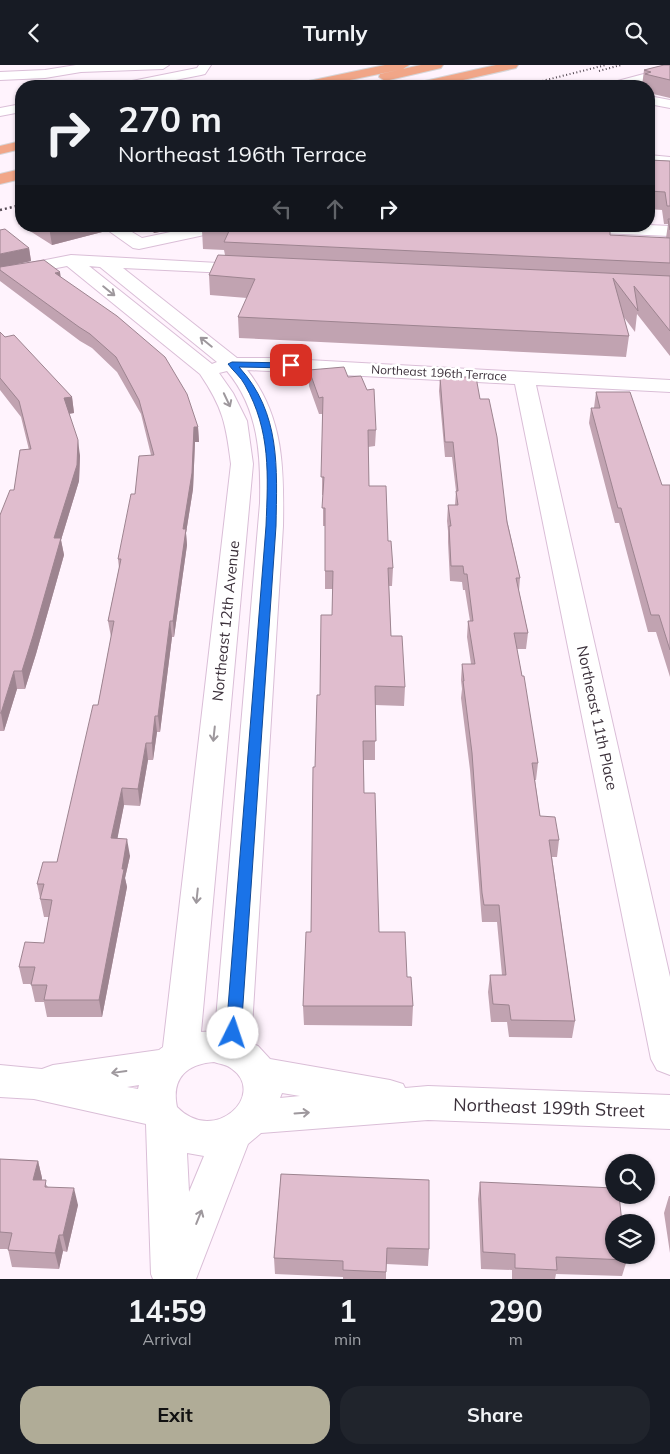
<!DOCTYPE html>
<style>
body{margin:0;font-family:Mulish,sans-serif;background:#20242c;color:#f1f3f6;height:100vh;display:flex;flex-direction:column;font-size:19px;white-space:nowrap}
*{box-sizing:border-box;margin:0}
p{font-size:16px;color:#9ea1a6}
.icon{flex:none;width:28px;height:28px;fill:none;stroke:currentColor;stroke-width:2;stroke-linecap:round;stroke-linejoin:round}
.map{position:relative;height:1214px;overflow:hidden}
.panel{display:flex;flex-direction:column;background:#171b24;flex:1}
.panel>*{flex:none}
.hud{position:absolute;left:15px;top:15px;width:640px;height:152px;border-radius:20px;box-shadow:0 1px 4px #0004;background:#171b24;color:#f1f3f6;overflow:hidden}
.fabs{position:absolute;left:605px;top:1089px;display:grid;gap:10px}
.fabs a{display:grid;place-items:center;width:50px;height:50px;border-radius:50%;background:#171b24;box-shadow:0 1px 4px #0004;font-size:25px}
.pin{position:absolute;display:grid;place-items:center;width:42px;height:42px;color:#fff;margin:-21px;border-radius:10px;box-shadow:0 2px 8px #0006}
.me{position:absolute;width:55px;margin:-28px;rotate:4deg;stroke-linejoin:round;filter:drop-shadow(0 0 4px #0008)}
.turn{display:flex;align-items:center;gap:18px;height:105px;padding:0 20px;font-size:22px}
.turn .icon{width:65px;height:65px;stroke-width:2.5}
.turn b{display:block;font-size:35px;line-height:42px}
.lanes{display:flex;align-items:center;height:48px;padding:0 20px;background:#0003;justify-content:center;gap:25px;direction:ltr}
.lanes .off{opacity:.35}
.eta{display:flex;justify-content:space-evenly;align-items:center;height:85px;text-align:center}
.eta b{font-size:30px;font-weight:700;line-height:35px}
.primary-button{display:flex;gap:10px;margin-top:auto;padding:10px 20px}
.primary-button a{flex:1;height:58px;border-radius:20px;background:#b0ac97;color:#111;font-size:20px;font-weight:700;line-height:58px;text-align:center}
.primary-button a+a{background:#20242c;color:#f1f3f6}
header{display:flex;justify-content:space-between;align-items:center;height:65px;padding:0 20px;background:#171b24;font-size:22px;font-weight:700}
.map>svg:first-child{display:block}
</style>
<header><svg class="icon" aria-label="back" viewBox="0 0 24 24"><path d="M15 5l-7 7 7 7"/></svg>Turnly<svg class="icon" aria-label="search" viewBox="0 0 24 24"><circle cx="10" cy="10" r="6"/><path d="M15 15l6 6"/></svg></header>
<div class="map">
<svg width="670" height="1214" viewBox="0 0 670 1214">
<rect width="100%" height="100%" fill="#fff3fd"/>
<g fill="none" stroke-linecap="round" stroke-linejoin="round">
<g stroke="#dabed7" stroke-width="2">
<path id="minor" d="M76 0H169L163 4 81 7 45 13 0 15V7L45 5Z
M199 0H211L205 9 201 10 145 21H120L127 17 197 3Z
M670 2V10L629 21H608L610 18Z
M649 31 670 35V43L649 39Z
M21 39V47L0 51V43Z
M649 90 670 92V100L649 98Z
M649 160 670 161V171L554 166 546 161Z
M102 161H122L142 173 199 161H231L223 166 139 184 133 183Z
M71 190 255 200 258 204 255 208 249 209 123 203 237 293H272L670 315V327L536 320 670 912V1010L657 1005 651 994 515 319 247 305C284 351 284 405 283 461L251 978 258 981 270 994 390 1015 403 1019 405 1023 428 1021 670 1030V1064L428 1055 261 1068 248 1079 196 1214H153L151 1209 146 1059 34 1034 0 1032V1000L42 1004 53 1000 159 985 163 982 231 399C226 359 223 343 200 309L67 201 0 214V204ZM89 201 100 202 217 297 212 299ZM227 306C259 344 261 391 260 438L215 966 201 967 253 399 247 356 233 328 219 308ZM214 997C220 999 228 1000 232 1004 267 1029 215 1081 177 1042 171 1013 187 999 214 997ZM139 1020 138 1024 127 1022ZM282 1028 300 1031 280 1033ZM187 1088 204 1091 189 1127Z"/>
</g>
<g stroke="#d8d6d8" stroke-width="2">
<path id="highway" d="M385 0H409L403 4 321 21H297L304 17Z
M421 0H443L441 3 385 16 379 12 380 9Z
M496 0H518L516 3 437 21H414L416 18Z
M21 76V84L0 89V81Z
M21 104V114L0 119V109Z"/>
</g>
<use href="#minor" fill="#fff" fill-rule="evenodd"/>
<use href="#highway" fill="#f1a688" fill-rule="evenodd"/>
<path stroke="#554a54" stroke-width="2" stroke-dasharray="1 2.5" stroke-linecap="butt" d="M599 6 621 0
M522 21 606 0
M17 141 21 140"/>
<path stroke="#554a54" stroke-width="2.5" stroke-dasharray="2 3" stroke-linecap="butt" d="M0 145 21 140"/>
</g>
<path fill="#c1a3b1" d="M670 0V33L649 28V21H642L644 5Z
M649 95 670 96V291L637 249 635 267 623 251 629 271 626 292 239 273 238 252 247 233 210 230 209 210 225 190 224 185 203 184 202 165 446 162 666 173 668 159H664L662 145 649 144Z
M21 139V161L18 159 15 141Z
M22 161H105L106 166 52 180Z
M135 161H190L154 168 150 165 143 167Z
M29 183 31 196 12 200 61 212 198 362 199 377H195L193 424 186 468 187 480 174 572H172L160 667H157L153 695H148L140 741 124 740 117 774 130 791 125 813 127 822 102 952H47L44 937H35L31 919H23L19 902 44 878 49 852H44L37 819 57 797 98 640 111 572 108 556 119 503 118 494 135 429 151 390 141 349 117 307 92 283 80 276 0 216V205Z
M0 267 72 332 74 348 69 349 80 391 79 416 61 475 64 490 36 589 25 624H17L4 666H0V450L14 425 29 385 21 352 0 325Z
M309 305 348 312 376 365 375 381 368 382 369 421 388 476 393 503 392 521H389L391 571 405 622 404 641 375 640V695H363L364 728 379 867 407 912 413 941 412 961 304 960 303 941 311 867 315 702 320 630 332 550 333 524H325V461H323V430H322V349H319L309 321Z
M440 312 480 334 520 513 519 526 528 568 526 584H517L538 698 536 715H535L540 751 559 775 557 792H552L575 956 572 973 509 972 507 957H491L488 927 490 910H502L497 857H482L481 845 470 705 461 633 462 624 461 615 462 599H471L467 572 468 556H470L465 525H463L462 517 450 516 448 477V466L447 456 448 440H455L456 426 452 392H445L439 326Z
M596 327 662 420H670V612L656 567H648L619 458H615L589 358 591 343H594Z
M0 1094 38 1096 42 1113V1115L48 1122 78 1140 67 1187 63 1186 59 1204 12 1202 8 1184H0Z
M281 1109 429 1184 428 1201 386 1199V1214H343V1212L275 1209 274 1193Z
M480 1117 627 1195 622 1211 556 1209 555 1214H512V1205L481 1204 478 1134Z
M669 1131H670V1188L664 1148Z"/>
<path fill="#9d8490" d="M51 161H105L106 166 52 180 49 162Z
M142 161H149L150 165 143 167Z
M154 161H190L154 168Z
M29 183 31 196 0 203V189Z
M60 207 62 220 55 208Z
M72 332 74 348 66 349 64 333Z
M194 362H198L199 377H195L193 424 186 468 187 480 174 572 173 556Z
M78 375 80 391 79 416 61 475 64 490 36 589 25 624 22 606Z
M170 556 172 572 160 667 158 651Z
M14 606 17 624 4 666 1 648Z
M155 651 157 667 153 695 152 678Z
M146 678 148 695 140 741 138 724Z
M122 723 124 740 114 791 111 773Z
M127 774 130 791 125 813 127 822 102 952 99 935Z
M38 1096 42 1113 38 1132 33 1115Z
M74 1123 78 1140 67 1187 63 1170Z
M59 1170 63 1186 59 1204 55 1188Z"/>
<path fill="#e0bdce" stroke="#9d8490" d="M664 0H670V15L645 9 651 7 644 5Z
M649 95 670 96V141H667L665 127 649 126Z
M21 139V144L15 141Z
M668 154H670V165Z
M204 161H443L501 164 502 161H610V170L670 173V198L224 177 229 166 202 165Z
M5 164 29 183 0 189V165Z
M218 190 670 211V266L634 221 638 246 613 213 629 271 238 252 255 214 209 210Z
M44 195 60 207 55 208 117 251 165 292 187 329 198 362H194L192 408 183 464H186L173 556H170L158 651H155L152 678H146L138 724 122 723 111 773 127 774 122 804H124L99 935H44L47 920H31L35 902H19L25 877 44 878 52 835 40 834 44 819H37L43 797H57L93 640H98L114 556H108L121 494H118L131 429H135L139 391 154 390 139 335 116 292 90 269 79 262 0 205V202Z
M0 267 5 272 14 270 72 332 64 333 78 375 77 400 54 473H61L33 571 22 606H14L1 648H0V450L10 425H14L20 385 31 384 19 336 0 313Z
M344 302 348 312 361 311 367 325 374 324 376 365H368L369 421H386L388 476H391L393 503H388L391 571H402L405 622 375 621 376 676H363L364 728H375L379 867H405L407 912H411L413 941H303L306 867H311L313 702H315L317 630H320L321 550H332L333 506H325V443H322L324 412H321L323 332 319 333 309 305Z
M440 312H476L480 334H489L497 372 507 457 520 513H516L528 568H514L522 611H524L538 698H532L540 751 555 752 559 775H549L575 956 511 955 509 940 493 939 490 910H506L499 840H484L482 828 472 688 463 616H464L462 599H475L468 556H473L467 509H464L463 501H451L449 461H451L448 440H458L456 426H458L453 377H445Z
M596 327H630L662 420H670V585L659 550H651L621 443H618L591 343H600Z
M0 1094 38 1096 33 1115H46L45 1122 74 1123 63 1170H59L55 1188 8 1185 12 1168 0 1167Z
M281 1109 429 1115V1184L387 1183 386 1207 343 1205V1196L274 1193Z
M480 1117 614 1123V1130H619L622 1158H614V1190H626L627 1195 556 1192 557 1205 515 1203V1189L483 1187Z"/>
<defs><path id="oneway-shaft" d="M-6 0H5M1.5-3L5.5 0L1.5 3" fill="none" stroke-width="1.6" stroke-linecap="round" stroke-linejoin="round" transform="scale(1.25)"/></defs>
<g stroke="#9e989d">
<use href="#oneway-shaft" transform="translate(109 226) rotate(39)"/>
<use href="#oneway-shaft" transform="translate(206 277) rotate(-141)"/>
<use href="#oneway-shaft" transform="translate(227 335) rotate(65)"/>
<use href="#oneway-shaft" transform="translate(214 669) rotate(96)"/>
<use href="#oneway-shaft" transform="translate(197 831) rotate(96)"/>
<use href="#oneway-shaft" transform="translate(119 1007) rotate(172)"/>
<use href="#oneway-shaft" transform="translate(302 1048) rotate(-4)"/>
<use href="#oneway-shaft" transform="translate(199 1152) rotate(-68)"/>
</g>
<path fill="#1a73e8" stroke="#114b97" d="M232 297 291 298 295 300 291 303 239 302C281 348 277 403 276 461L241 968 239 972 233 974 228 972 226 968 266 461C268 410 271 366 245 320 241 312 233 306 228 299Z"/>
<g text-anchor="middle" stroke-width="5" stroke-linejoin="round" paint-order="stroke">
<g font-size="12" fill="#3c313b" stroke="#fff">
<text transform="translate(439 308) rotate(3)" y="4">Northeast 196th Terrace</text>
</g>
<g font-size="15" fill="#3c313b" stroke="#fff">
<text transform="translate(226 556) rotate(-84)" y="5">Northeast 12th Avenue</text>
<text transform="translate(597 653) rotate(78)" y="5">Northeast 11th Place</text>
</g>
<g font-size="18" fill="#3c313b" stroke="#fff">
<text transform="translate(549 1043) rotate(2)" y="6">Northeast 199th Street</text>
</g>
</g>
</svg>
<div class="fabs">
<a><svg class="icon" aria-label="search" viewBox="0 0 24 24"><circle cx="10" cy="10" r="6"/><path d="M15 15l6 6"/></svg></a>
<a><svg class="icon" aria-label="layers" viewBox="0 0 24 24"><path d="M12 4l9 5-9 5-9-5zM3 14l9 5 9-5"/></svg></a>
</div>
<div class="pin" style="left:291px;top:300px;background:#d93025"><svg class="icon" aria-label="arrive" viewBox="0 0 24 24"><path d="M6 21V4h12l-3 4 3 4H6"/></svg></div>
<svg class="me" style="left:233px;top:968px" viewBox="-20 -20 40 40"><circle r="19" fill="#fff"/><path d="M0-13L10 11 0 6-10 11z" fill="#1a73e8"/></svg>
<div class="hud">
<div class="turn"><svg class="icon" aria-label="right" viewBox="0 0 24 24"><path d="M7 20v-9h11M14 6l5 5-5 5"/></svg><div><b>270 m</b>Northeast 196th Terrace</div></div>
<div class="lanes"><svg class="icon off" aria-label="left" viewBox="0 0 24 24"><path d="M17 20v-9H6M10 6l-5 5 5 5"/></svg><svg class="icon off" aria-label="ahead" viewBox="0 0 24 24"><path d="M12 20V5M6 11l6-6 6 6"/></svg><svg class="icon" aria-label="right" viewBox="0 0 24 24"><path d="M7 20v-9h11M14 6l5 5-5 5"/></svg></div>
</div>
</div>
<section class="panel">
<div class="eta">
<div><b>14:59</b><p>Arrival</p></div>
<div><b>1</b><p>min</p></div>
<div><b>290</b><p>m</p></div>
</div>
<div class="primary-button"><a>Exit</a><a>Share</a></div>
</section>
